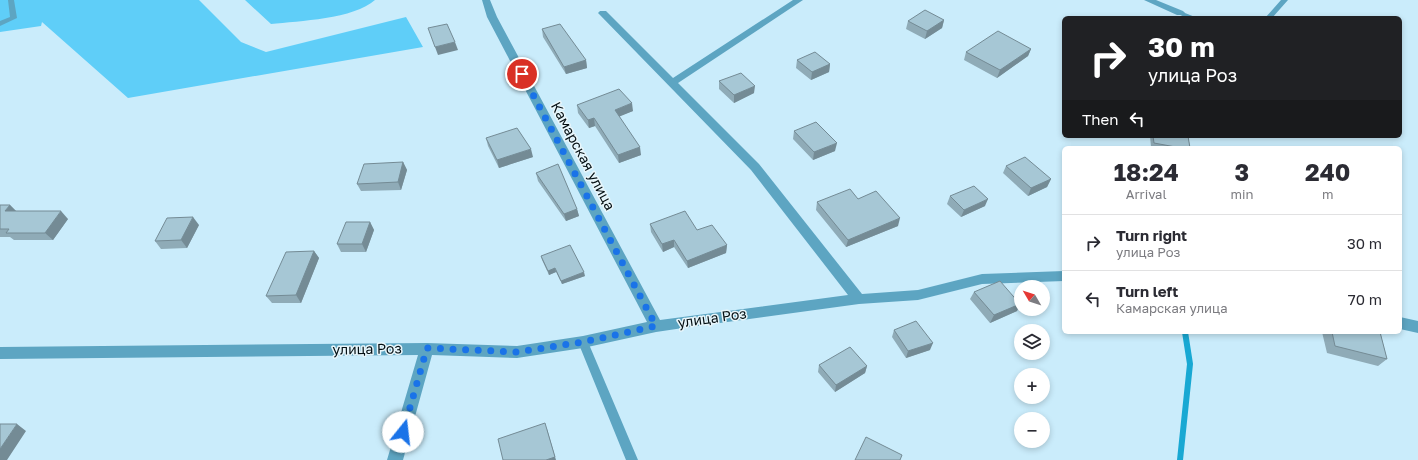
<!DOCTYPE html>
<meta charset="utf-8">
<style>
body{margin:0;font-family:"Golos Text",sans-serif;background:#f2f2f3;color:#2b2b33;height:100vh;display:flex;flex-direction:column;font-size:15px;white-space:nowrap}
*{box-sizing:border-box;margin:0}
p{font-size:13px;color:#7c7c81}
.icon{flex:none;width:22px;height:22px;fill:none;stroke:currentColor;stroke-width:2;stroke-linecap:round;stroke-linejoin:round}
.map{position:relative;flex:1;overflow:hidden}
.sheet{position:absolute;left:1062px;top:146px;width:340px;height:188px;display:flex;flex-direction:column;background:#fff;border-radius:6px;box-shadow:0 2px 6px #0003}
.sheet>*{flex:none}
.guide{position:absolute;left:1062px;top:16px;width:340px;height:122px;border-radius:6px;box-shadow:0 2px 6px #0003;background:#202124;color:#fff;overflow:hidden}
.needle{width:26px;rotate:309deg}
.controls{position:absolute;left:1014px;top:280px;display:grid;gap:8px}
.controls a{display:grid;place-items:center;width:36px;height:36px;border-radius:50%;background:#fff;box-shadow:0 2px 6px #0003;font-size:20px}
.pin{position:absolute;display:grid;place-items:center;width:34px;height:34px;color:#fff;margin:-17px;border:2px solid #fff;border-radius:50%;box-shadow:0 1px 4px #0007}
.me{position:absolute;width:44px;margin:-22px;rotate:16deg;stroke-linejoin:round;filter:drop-shadow(0 0 3px #0008)}
.turn{display:flex;align-items:center;gap:14px;height:84px;padding:0 20px;font-size:18px}
.turn .icon{width:52px;height:52px;stroke-width:2.5}
.turn b{display:block;font-size:28px;line-height:34px}
.then{display:flex;align-items:center;height:38px;padding:0 20px;background:#0003;gap:8px;font-size:15px}
.eta{display:flex;justify-content:space-evenly;align-items:center;height:68px;text-align:center}
.eta b{font-size:24px;font-weight:700;line-height:28px}
ul{padding:0;list-style:none}
li{display:flex;align-items:center;gap:12px;height:56px;padding:0 20px;border-top:1px solid #e1e1e2}
li div{flex:1}
li b{display:block;font-size:15px}
li em{font-style:normal}
.map>svg:first-child{display:block}
</style>
<div class="map">
<svg width="1418" height="460" viewBox="0 0 1418 460">
<rect width="100%" height="100%" fill="#caecfb"/>
<path fill="#5fcef8" d="M0 0H199L241 42 266 52 406 17 423 47 128 98 42 22 41 26 0 32Z
M245 0H375C354 19 299 21 271 24Z"/>
<g fill="none" stroke-linecap="round" stroke-linejoin="round">
<path stroke="#18a8d3" stroke-width="6" d="M1180 460 1190 364 1185 332"/>
<path fill="#5da5c2" fill-rule="evenodd" d="M8 0H14L17 18 0 26V21L10 17Z
M1281 0H1288L1272 18H1265Z
M1180 11 1195 17 1196 18H1187L1178 14V12Z
M583 338 587 339 588 342 638 460H626L578 342 579 339Z"/>
<path fill="#5da5c2" fill-rule="evenodd" d="M482 0H490L497 17 660 320 848 295 751 170 600 15 598 13 600 11H606L673 78 793 0H803L678 83 759 164 862 294 918 290 982 274 1064 271V281L982 284 918 300 859 304 683 328 656 332 583 348 517 358 432 355 403 460H387L418 355 0 359V347L427 343 517 346 583 336 647 322 487 17Z
M1144 0H1156L1183 11 1185 13 1183 15H1177Z
M1400 317 1418 321V333L1400 329Z"/>
</g>
<path fill="#8fabb7" d="M944 20 942 28 925 39 906 29 908 21Z
M542 29 586 60 587 68 566 74 543 37Z
M1031 49 1028 56 997 78 964 60 966 52Z
M797 60 830 64 829 72 811 80 796 68Z
M719 81 754 93 734 103 719 89Z
M577 105 633 111 619 116 641 155 619 163 595 126 589 128 578 113Z
M794 131 835 151 813 160 793 139Z
M1150 136H1188L1190 148H1156L1151 147Z
M486 138 533 157 499 168 488 146Z
M403 162 407 170 401 190 361 191 357 184Z
M1006 166 1051 179 1047 187 1028 196 1003 173Z
M536 173 577 209 579 216 566 221 538 181Z
M950 196 985 206 961 217 947 204Z
M858 199 898 226 846 247 816 210 817 202Z
M0 205H10L16 211 68 219 53 240H14L10 237H0Z
M370 222 374 230 366 252H341L337 244Z
M650 224 697 230 727 245 726 253 688 268 674 247 663 252 651 232Z
M199 225 187 248 161 249 155 241Z
M314 251 319 258 301 303H272L266 296Z
M541 256 585 276 562 284 556 272 549 275 542 260Z
M974 292 1020 304 1017 311 990 323 970 299Z
M894 330 930 350 906 358 892 337Z
M1322 332H1380L1387 359 1378 366 1327 353Z
M819 365 867 366 865 373 835 392 818 372Z"/>
<path fill="#748b95" d="M944 20 942 28 925 39 927 31Z
M455 42 458 50 438 55 435 47Z
M1031 49 1028 56 997 78 1000 70Z
M586 60 587 68 566 74 564 67Z
M830 64 829 72 811 80 812 72Z
M755 86 754 93 734 103V95Z
M632 103 633 111 616 118 615 110Z
M594 118 595 126 589 128 588 120Z
M837 143 835 151 813 160 814 152Z
M640 147 641 155 619 163 618 155Z
M531 149 533 157 499 168 497 160Z
M403 162 407 170 401 190 398 182Z
M1051 179 1047 187 1028 196 1031 188Z
M988 199 985 206 961 217 964 210Z
M10 205 18 213 5 211Z
M577 209 579 216 566 221 564 214Z
M61 211 68 219 53 240 45 233Z
M193 217 199 225 187 248 181 240Z
M900 218 898 226 846 247 848 240Z
M370 222 374 230 366 252 362 244Z
M674 240V247L663 252 662 244Z
M727 245 726 253 688 268 687 261Z
M314 251 319 258 301 303 296 295Z
M555 268 556 272 549 275 548 271Z
M584 272 585 276 562 284 561 281Z
M1020 304 1017 311 990 323 994 315Z
M933 343 930 350 906 358 908 351Z
M867 366 865 373 835 392 836 385Z
M17 424 26 431 7 460H0V449Z
M547 429 556 460H546Z"/>
<path fill="#a6c7d5" stroke="#748b95" d="M925 10 944 20 927 31 908 21Z
M447 24 455 42 435 47 428 28Z
M560 24 586 60 564 67 542 29Z
M998 31 1031 49 1000 70 966 52Z
M815 52 830 64 812 72 797 60Z
M741 73 755 86 734 95 719 81Z
M619 89 632 103 615 110 640 147 618 155 594 118 588 120 577 105Z
M816 122 837 143 814 152 794 131Z
M517 128 531 149 497 160 486 138Z
M1153 136H1188L1190 148H1181L1154 143Z
M1025 157 1051 179 1031 188 1006 166Z
M403 162 398 182 357 184 364 164Z
M558 164 577 209 564 214 536 173Z
M974 186 988 199 964 210 950 196Z
M850 189 858 199 876 191 900 218 848 240 817 202Z
M0 205H10L5 211H61L45 233H6L9 229H0Z
M685 211 697 230 712 225 727 245 687 261 674 240 662 244 650 224Z
M193 217 181 240 155 241 167 218Z
M346 222H370L362 244H337Z
M570 245 584 272 561 281 555 268 548 271 541 256Z
M314 251 296 295 266 296 286 252Z
M1000 281 1020 304 994 315 974 292Z
M916 321 933 343 908 351 894 330Z
M1332 332H1380L1387 359 1335 346Z
M850 347 867 366 836 385 819 365Z
M545 423 555 457 546 460H503L498 439Z
M0 424H17L0 449Z
M866 437 902 455 900 460H855Z"/>
<g fill="none" stroke-linecap="round" stroke-linejoin="round">
<path stroke="#1a73e8" stroke-width="7" stroke-dasharray="0 12.6" d="M403 432 427 348 517 352 583 342 656 326 522 74"/>
</g>
<g text-anchor="middle" stroke-width="3" stroke-linejoin="round" paint-order="stroke">
<g font-size="14" fill="#040f13" stroke="#e8f6fb">
<text transform="translate(583 156) rotate(62)" y="5">Камарская улица</text>
<text transform="translate(712 318) rotate(-8)" y="5">улица Роз</text>
<text transform="translate(367 349) rotate(-1)" y="5">улица Роз</text>
</g>
</g>
</svg>
<div class="controls">
<a><svg class="needle" viewBox="-14 -14 28 28"><path d="M0-13l5 13h-10z" fill="#e53935"/><path d="M0 13l5-13h-10z" fill="#7c7c81"/></svg></a>
<a><svg class="icon" aria-label="layers" viewBox="0 0 24 24"><path d="M12 4l9 5-9 5-9-5zM3 14l9 5 9-5"/></svg></a>
<a>+</a>
<a>−</a>
</div>
<div class="pin" style="left:522px;top:74px;background:#d93025"><svg class="icon" aria-label="arrive" viewBox="0 0 24 24"><path d="M6 21V4h12l-3 4 3 4H6"/></svg></div>
<svg class="me" style="left:403px;top:432px" viewBox="-20 -20 40 40"><circle r="19" fill="#fff"/><path d="M0-13L10 11 0 6-10 11z" fill="#1a73e8"/></svg>
<div class="guide">
<div class="turn"><svg class="icon" aria-label="right" viewBox="0 0 24 24"><path d="M7 20v-9h11M14 6l5 5-5 5"/></svg><div><b>30 m</b>улица Роз</div></div>
<div class="then">Then<svg class="icon" aria-label="left" viewBox="0 0 24 24"><path d="M17 20v-9H6M10 6l-5 5 5 5"/></svg></div>
</div>
<section class="sheet">
<div class="eta">
<div><b>18:24</b><p>Arrival</p></div>
<div><b>3</b><p>min</p></div>
<div><b>240</b><p>m</p></div>
</div>
<ul>
<li><svg class="icon" aria-label="right" viewBox="0 0 24 24"><path d="M7 20v-9h11M14 6l5 5-5 5"/></svg><div><b>Turn right</b><p>улица Роз</p></div><em>30 m</em></li>
<li><svg class="icon" aria-label="left" viewBox="0 0 24 24"><path d="M17 20v-9H6M10 6l-5 5 5 5"/></svg><div><b>Turn left</b><p>Камарская улица</p></div><em>70 m</em></li>
</ul>
</section>
</div>
